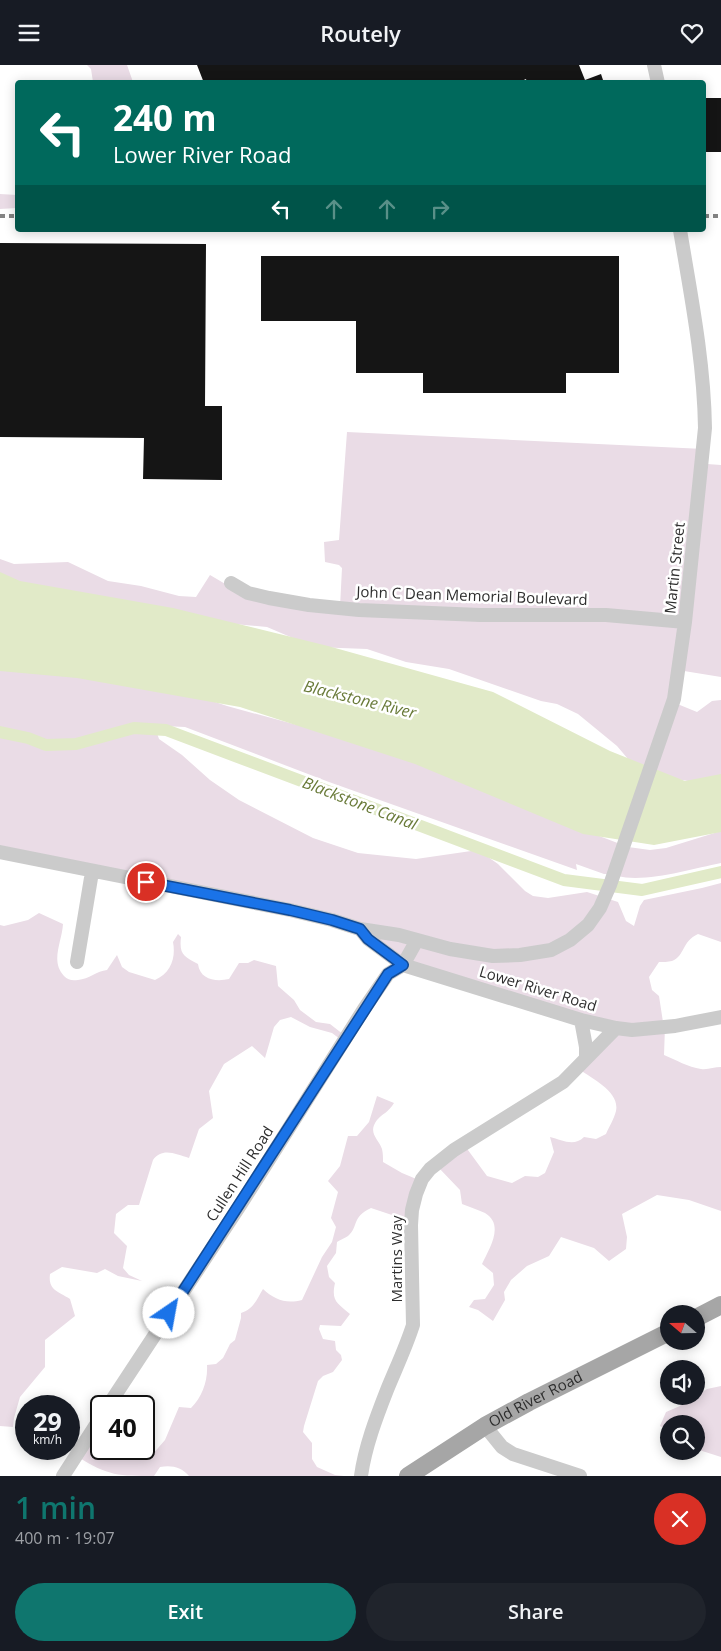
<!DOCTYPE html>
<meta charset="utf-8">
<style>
body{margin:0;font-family:"Open Sans",sans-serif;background:#20242c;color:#f1f3f6;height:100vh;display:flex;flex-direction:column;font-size:19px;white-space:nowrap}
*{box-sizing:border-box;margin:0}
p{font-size:16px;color:#9ea1a6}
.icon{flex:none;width:28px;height:28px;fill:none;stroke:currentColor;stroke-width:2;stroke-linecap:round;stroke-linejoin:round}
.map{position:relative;height:1411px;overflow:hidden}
.side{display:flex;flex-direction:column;background:#171b24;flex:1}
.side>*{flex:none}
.top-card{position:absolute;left:15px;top:15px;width:691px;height:152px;border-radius:5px;box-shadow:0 2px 12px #0003;background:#00695c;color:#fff;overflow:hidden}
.needle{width:32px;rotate:290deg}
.controls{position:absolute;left:660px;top:1240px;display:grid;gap:10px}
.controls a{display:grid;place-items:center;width:45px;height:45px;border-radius:50%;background:#171b24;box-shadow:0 2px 12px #0003;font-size:25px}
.speed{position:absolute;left:15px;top:1330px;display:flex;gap:10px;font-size:25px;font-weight:700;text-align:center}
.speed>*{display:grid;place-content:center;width:65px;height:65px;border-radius:50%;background:#171b24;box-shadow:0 2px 12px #0003;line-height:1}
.speed small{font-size:12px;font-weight:400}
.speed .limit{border:2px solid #111;border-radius:8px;background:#fff;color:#111}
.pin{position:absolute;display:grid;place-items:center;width:42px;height:42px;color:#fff;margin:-21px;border:2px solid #fff;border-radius:50%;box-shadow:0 1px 5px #0007}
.me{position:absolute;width:55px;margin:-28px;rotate:33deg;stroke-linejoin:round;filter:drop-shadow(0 0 4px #0008)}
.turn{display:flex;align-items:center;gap:18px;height:105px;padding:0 15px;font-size:22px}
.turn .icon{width:65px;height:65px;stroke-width:2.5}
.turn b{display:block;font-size:35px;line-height:42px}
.lanes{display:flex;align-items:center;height:48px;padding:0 15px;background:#0003;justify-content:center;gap:25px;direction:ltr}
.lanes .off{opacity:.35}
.round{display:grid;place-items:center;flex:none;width:52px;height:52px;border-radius:26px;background:#20242c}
.headline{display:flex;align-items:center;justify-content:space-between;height:85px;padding:0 15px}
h1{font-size:30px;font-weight:600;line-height:38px;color:#0f766e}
.cta{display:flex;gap:10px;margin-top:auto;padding:10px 15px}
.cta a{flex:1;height:58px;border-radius:30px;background:#0f766e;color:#fff;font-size:20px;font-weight:600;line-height:58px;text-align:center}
.cta a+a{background:#20242c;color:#f1f3f6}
header{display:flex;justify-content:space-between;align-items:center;height:65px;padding:0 15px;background:#171b24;font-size:22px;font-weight:600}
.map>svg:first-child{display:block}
</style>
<header><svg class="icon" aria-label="menu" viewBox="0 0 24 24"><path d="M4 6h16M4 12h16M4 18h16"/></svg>Routely<svg class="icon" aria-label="heart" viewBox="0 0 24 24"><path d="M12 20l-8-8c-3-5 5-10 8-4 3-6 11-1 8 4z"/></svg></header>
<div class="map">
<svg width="721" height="1411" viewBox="0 0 721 1411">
<rect width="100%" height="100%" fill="#fff"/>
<path fill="#eadce6" d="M87 0H127L133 17H93L91 4Z
M0 129 17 130V143L0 144Z
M347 367 704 384 707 399 721 400V612L684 606 675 638 697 647 712 636 721 635V710L694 717 652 710 634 701 617 681 578 649 557 639 541 636 449 604 406 597 367 584 314 582 267 562 212 557 0 522V494L14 499 68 497 108 516 141 521 179 531 196 532 210 510 227 520 340 542 342 503 339 500 325 497 324 477 339 475Z
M0 603 177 624 227 641 433 697 594 769 628 782 650 785 666 783 721 766V798C691 804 646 818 617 811L616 809H604L576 799 577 805 329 717 185 662 163 661 157 668 159 674 182 690 210 715 239 735 313 773 358 788 416 794 478 785 498 799 525 826 533 831 548 833 587 827 618 837 626 856 634 861 640 841 644 835 702 823 721 818V877L698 869C682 876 685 891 672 896 668 897 663 897 659 897L649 912 652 925 659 931 663 957 665 962 664 990C676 995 688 1002 701 1004 708 1005 714 1002 721 1002V1146L689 1135 657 1130 622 1149 627 1172 626 1184 609 1196 594 1183 561 1172 549 1191 527 1201 511 1215 504 1227 505 1235 493 1256 478 1245 469 1242 474 1235 485 1234 494 1220 493 1208 482 1199C489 1184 505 1160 485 1148 478 1145 470 1142 462 1139L460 1125 438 1102 465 1081 487 1111 512 1118 525 1111 538 1112 545 1108 554 1087 550 1072C562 1075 574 1082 584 1072L596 1074 606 1069C609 1062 614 1054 616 1046 620 1027 593 1014 580 1005L593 987 605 962 403 894 365 868 0 787Z
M39 848 63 859C62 877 50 896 64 911 68 915 72 916 78 915 89 914 97 906 107 905L117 890 122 902 129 907 155 915C171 908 176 893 173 877L178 869 181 872C179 890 184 891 198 899 200 915 216 917 229 914L239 898H248L254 895 276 901 278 921 294 935 300 945 316 957 330 959 348 973 344 977 332 968 310 962 291 952 280 955 274 962 265 993 252 981 224 999 209 1026 213 1053 199 1064 189 1093C176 1089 162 1082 153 1095L139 1140H128L116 1149 114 1168 127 1181 123 1203 129 1210 142 1216 118 1211 105 1204 97 1208 62 1202 50 1209C48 1225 57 1226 70 1234L75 1251 45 1275V1302L20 1332 14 1353 13 1362 0 1361V860L4 861 28 855Z
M377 1031 394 1038C389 1047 382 1049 377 1055 367 1068 379 1074 382 1084 383 1088 383 1093 383 1097L402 1108 426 1118 413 1153 395 1151 371 1143C351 1152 359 1162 348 1171 345 1173 340 1175 337 1177L336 1188 327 1201 329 1212 335 1218C331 1236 337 1238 350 1249L341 1261 320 1260 319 1264 323 1274 335 1276 336 1285 341 1290 342 1295 333 1307 323 1311 318 1316 304 1361 303 1367 312 1378V1394L317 1402 335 1410 344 1411H189C181 1402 172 1400 160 1402L154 1411C119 1411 108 1411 78 1392L89 1377 113 1392 152 1390 165 1375 179 1342 191 1343C202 1332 208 1316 207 1300L216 1299 223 1293 230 1279 235 1275 241 1253V1248C253 1245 257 1234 263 1224 275 1235 286 1239 302 1235L322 1192 332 1177 336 1162 331 1153 338 1127 328 1116 340 1101 348 1071H357L369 1057Z
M721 1321V1392L696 1384V1359H669V1366L660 1361 666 1347 680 1341 687 1331H696L707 1324Z"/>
<path fill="#e1eac8" d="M0 507 20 516 173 543 328 581 493 627 610 686 685 716 721 709V767L654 780 583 769 415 699 240 642 77 613 0 606Z"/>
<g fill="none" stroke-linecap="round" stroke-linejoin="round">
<path stroke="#e1eac8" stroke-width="12" d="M0 667 28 673 46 680 76 679 134 663 166 665 564 815 642 825 721 807"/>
</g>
<path fill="#151515" d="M197 0H579L585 15 601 9 604 18H527L526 14 517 18H204Z
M704 33H721V87H704Z
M0 178 206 179 205 341H222V415L143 414 144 373 0 372Z
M261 191H619V308H566V328H423V308H356V256H261Z"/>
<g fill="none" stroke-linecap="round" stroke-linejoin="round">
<path stroke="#cbcbcb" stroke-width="14" d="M654 0 658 18
M231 518 248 528 269 533 309 540 359 545 480 550H606L685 557
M0 787 290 845 332 855 360 864 399 870 450 884 493 891 520 890 551 885 570 875 588 860 600 843 610 820 674 634 685 557 705 363C704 296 691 231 680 165
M360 864 368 874 403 900 581 955 616 963 632 965 675 961 721 952
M77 897 92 807
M581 955 586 982V993
M108 1341 241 1139 364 944 388 909 403 900 417 875
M485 1361 502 1382 513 1389 580 1411
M63 1411 101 1352
M361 1411C365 1382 376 1353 387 1325 396 1303 406 1282 413 1260L411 1160 412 1145 416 1129 422 1114 430 1104 454 1085 563 1017 616 963"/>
<g stroke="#a6a6a6" stroke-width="18">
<path d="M696 1253 721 1240"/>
<path id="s1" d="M408 1411 485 1361 529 1337 669 1267"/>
</g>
<path stroke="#838383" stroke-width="4" stroke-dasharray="5 4" stroke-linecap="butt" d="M0 151H18
M704 151H721"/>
</g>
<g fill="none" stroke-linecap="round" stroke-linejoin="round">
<g stroke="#114b97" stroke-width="12">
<path id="route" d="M146 817 290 845 332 855 360 864 368 874 403 900 388 909 169 1248"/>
</g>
<use href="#route" stroke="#1a73e8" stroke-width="9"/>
</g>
<g text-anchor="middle" stroke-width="5" stroke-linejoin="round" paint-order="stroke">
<g font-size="15" fill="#2e2e2e" stroke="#fff">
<text transform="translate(675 503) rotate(-84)" y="5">Martin Street</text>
<text transform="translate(472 531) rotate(2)" y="5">John C Dean Memorial Boulevard</text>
<text transform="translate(538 924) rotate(17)" y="5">Lower River Road</text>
<text transform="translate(240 1109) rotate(-57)" y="5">Cullen Hill Road</text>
<text transform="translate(397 1194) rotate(-90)" y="5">Martins Way</text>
<text dy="5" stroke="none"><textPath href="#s1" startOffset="149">Old River Road</textPath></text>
</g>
<g font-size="16" font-style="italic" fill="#697a38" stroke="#fff">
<text transform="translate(360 634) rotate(14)" y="6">Blackstone River</text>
<text transform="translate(360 738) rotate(21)" y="6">Blackstone Canal</text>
</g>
</g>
</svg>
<div class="controls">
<a><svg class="needle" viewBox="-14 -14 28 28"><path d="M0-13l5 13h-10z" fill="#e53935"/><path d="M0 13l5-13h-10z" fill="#9ea1a6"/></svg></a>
<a><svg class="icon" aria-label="sound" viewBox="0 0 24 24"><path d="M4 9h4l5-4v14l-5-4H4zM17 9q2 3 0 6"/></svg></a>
<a><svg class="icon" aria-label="search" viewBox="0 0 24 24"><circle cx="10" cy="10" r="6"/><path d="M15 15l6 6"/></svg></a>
</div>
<div class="speed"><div>29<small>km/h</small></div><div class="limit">40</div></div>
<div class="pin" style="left:146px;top:817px;background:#d93025"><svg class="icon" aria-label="arrive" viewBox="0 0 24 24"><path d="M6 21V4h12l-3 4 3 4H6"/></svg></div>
<svg class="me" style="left:169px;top:1248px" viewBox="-20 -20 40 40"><circle r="19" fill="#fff"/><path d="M0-13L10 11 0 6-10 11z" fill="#1a73e8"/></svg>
<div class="top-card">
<div class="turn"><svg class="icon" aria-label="left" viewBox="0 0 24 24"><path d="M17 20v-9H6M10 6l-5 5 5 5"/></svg><div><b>240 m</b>Lower River Road</div></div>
<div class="lanes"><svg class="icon" aria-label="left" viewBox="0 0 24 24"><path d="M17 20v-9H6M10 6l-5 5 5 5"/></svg><svg class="icon off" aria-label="ahead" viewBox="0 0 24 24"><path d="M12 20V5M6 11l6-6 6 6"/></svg><svg class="icon off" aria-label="ahead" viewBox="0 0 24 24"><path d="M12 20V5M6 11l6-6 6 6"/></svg><svg class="icon off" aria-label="right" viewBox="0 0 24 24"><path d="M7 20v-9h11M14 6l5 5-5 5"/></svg></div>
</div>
</div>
<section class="side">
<div class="headline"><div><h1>1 min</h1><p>400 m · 19:07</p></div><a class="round" style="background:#d93025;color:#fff"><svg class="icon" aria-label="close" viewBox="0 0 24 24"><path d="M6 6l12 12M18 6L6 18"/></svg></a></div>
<div class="cta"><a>Exit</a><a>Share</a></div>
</section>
